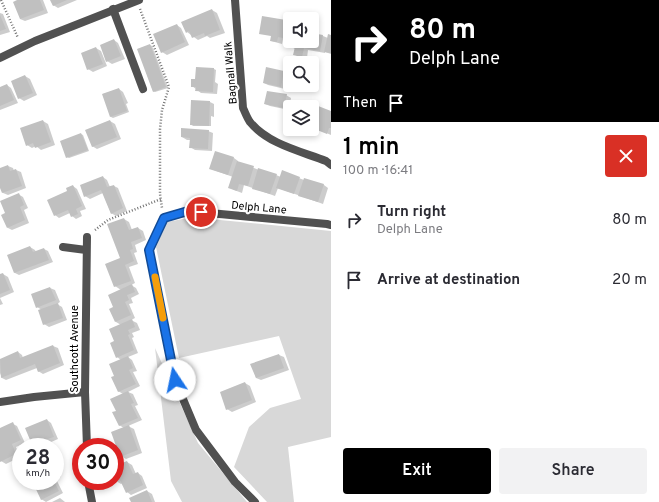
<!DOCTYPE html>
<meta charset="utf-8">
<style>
body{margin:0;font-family:Overpass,sans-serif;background:#f2f2f3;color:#2b2b33;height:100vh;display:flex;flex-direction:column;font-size:15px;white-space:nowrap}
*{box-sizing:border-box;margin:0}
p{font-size:13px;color:#7c7c81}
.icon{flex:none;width:22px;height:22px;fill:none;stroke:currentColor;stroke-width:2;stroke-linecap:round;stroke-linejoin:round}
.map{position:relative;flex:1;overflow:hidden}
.panel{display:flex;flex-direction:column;background:#fff;width:328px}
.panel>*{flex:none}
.banner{background:#000;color:#fff;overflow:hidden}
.controls{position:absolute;left:283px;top:12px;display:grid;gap:8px}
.controls a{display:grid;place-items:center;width:36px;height:36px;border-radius:4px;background:#fff;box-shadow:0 2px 6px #0003;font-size:20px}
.speed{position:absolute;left:12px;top:438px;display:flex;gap:8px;font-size:20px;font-weight:700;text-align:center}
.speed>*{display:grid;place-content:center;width:52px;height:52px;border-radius:50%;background:#fff;box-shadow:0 2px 6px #0003;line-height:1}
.speed small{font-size:10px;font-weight:400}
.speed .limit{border:6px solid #d22;background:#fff;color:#111}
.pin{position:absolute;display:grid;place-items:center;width:34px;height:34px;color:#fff;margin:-17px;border:2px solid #fff;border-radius:50%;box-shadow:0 1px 4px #0007}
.me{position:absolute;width:44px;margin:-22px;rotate:349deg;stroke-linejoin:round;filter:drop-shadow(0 0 3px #0008)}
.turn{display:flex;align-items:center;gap:14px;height:84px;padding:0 12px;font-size:18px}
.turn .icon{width:52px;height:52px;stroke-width:2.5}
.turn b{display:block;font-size:28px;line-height:34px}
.then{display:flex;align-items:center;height:38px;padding:0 12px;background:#0003;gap:8px;font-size:15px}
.round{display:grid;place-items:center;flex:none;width:42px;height:42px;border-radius:4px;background:#f2f2f3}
.summary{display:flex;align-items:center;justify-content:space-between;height:68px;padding:0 12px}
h1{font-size:24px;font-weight:600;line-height:30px;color:#000}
.cta{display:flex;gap:8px;margin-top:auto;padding:8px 12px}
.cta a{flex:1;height:46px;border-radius:4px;background:#000;color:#fff;font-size:16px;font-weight:600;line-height:46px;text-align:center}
.cta a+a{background:#f2f2f3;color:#2b2b33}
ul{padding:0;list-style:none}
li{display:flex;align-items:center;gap:12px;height:60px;padding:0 12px}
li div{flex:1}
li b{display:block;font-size:15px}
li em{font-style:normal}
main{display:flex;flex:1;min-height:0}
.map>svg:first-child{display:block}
</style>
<main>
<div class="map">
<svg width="331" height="502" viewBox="0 0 331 502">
<rect width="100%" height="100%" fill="#fff"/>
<path fill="#d8d8d8" d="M188 218 220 220 331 231V437L288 447 294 502H267L234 467 249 427 270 408 301 399 279 336 179 358 156 247 167 222Z
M155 348 198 443 247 502H182L171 481Z"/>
<path fill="#0003" d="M20 0H43L48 13 25 21 20 19Z
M51 0H77L58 8 53 5Z
M212 10 217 13 225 33 210 38 207 36 198 40 187 32Z
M0 13 3 14 10 32 0 35Z
M263 17 286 21 290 23V41H312V34L323 36 328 38 331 36V54L325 52V53L308 50 307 58 299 57 294 54 295 49 288 45 289 40 283 39 282 44 271 41 272 36Z
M177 25 181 28 189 45 167 55 162 52Z
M114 40 118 43 125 59 112 64 107 61Z
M150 45 152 46 168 88 155 92 153 91 138 49Z
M96 48 101 51 107 66 93 72 88 69Z
M214 69 216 70 215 82 218 84 217 94 201 93 192 86 196 80Z
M283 72 288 75 285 89 268 85 264 83Z
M25 76 30 79 37 95 24 101 19 98Z
M7 85 11 88 18 103 0 110V88Z
M119 89 123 92 128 103 126 104 129 112 113 118 111 117 103 94Z
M286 95 291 98 289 110 270 106 265 104Z
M210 102 214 104V117L211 116V126H193L191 124Z
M312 109 331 112V135L312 127Z
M43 121 48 124 55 145 41 150 36 146 32 148 27 145Z
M110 121 115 124 121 139 97 149 92 146Z
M208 131 213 133 212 151 195 150 190 147 191 140H187L182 137Z
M81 134 83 135 89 151 69 158 67 157Z
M216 152 234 158 238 161V162L259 170 276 175 281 177 283 172 304 180 324 185 328 188 323 204 278 188 275 196 244 185 242 193 234 190 229 187 233 177 211 169Z
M8 166 13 168 14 171 16 170 21 172 26 188 8 195 3 193 0 185V169Z
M103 177 107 180 110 187 114 186 118 188 127 211 116 216 111 213 103 193 90 199 85 196Z
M73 186 77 189 86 209 80 211 82 216 76 219 72 216 70 213 59 218 55 215Z
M18 194 23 197 28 208 24 210 29 223 12 230 8 228 7 214Z
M124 219 129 222 132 230 138 228 143 231 146 240 135 245 137 252 134 253 138 264 129 267 135 283 131 285 136 288 139 294 131 298 133 303 129 304 135 318 131 320 137 323 140 330 132 333 134 337 132 338 138 353 128 357 132 360 137 371 133 372 140 386 128 392 133 394 138 405 135 406 142 420 128 426 134 429 142 453 126 459 121 456 124 428 119 425 117 411 123 394 118 391 115 377 121 360 117 357 115 342 121 325 116 322 114 307 121 290 115 286 121 259Z
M30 247 35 250 36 252 44 249 48 251 53 262 19 275 15 273 8 256Z
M3 274 8 277 14 292 0 298 3 304 0 305V275Z
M50 288 55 290 60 302 57 304 62 307 67 320 49 327 44 324 42 310 37 307Z
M53 346 58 348 64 365 43 374 38 371 37 368 6 380 2 378 0 373V360L18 352 22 355 23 358Z
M279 355 284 357 289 370 261 380 256 378 252 365Z
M245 383 250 386 256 402 232 412 227 409Z
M47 420 51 423 58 439 49 443 50 447H34Z
M13 424 17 426 25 443 16 447 20 457 6 464 1 461 0 458V429Z
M127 462 132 465 136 474 138 473 142 476 147 488 131 495 127 492 123 483 121 484 116 481 115 478V467Z
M55 466 61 477 56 479 63 493 46 502 41 499V481H55Z
M147 491 152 494 155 502H132Z
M60 498 65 502H52Z"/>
<path fill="#c0c0c0" d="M17 0H40L44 10 20 19 13 2Z
M50 0H67L53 6Z
M212 9 220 30 205 36 204 33 192 38 189 31 186 33 181 22Z
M0 15 6 29 0 31Z
M262 16 286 20 283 38 278 37 277 42 270 41 271 36 259 34Z
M177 24 185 42 161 53 153 34Z
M289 32 290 41H312V33L323 35 320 51 304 48 302 57 293 55 295 47 287 46Z
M328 34 331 35V53L324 52Z
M114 39 121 56 106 62 100 45Z
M150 44 166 87 153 92 137 49Z
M96 47 103 64 87 70 81 53Z
M196 67 214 68 213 92 195 91 196 87H191V79H195Z
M266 67 284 71 281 87 263 83Z
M25 75 33 93 18 99 11 81Z
M7 84 14 100 0 106V87Z
M119 88 127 111 110 117 102 94Z
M267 91 287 94 284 108 264 104Z
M191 100 210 101 209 126 190 125Z
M313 104 331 111V128H329L327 134 312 128V107Z
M43 120 51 142 35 148 33 143 26 146 20 128Z
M110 120 117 137 92 147 85 130Z
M181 128 209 130 208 149 189 148 190 138 181 137Z
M81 133 88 150 66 158 60 141Z
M215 151 234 157 228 175 209 169Z
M237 161 254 166 248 186 239 184 237 191 228 188Z
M8 165 10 171 16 169 22 186 2 193 0 188V168Z
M258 168 277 174 270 194 252 189Z
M282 170 300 177 294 194 276 188Z
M103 176 107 187 114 185 123 208 111 214 101 190 84 197 80 185Z
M304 178 324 184 318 202 298 196Z
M73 185 82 206 76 209 78 214 71 217 68 210 54 216 47 200 67 191 66 188Z
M19 193 24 205 20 207 25 220 7 228 1 215 5 213 0 201Z
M124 218 129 230 138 227 142 238 131 242 133 249 130 250 134 261 125 265 131 281 114 287 105 264 120 258 107 224Z
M30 246 33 252 44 248 49 260 14 273 7 255Z
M3 273 10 290 0 294V274Z
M132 284 135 292 127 295 129 300 125 302 131 315 115 322 109 309 113 307 108 295Z
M50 287 56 300 36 308 31 294Z
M58 303 63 318 43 325 38 310Z
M132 319 135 327 128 330 130 334 128 335 134 350 116 358 110 343 114 341 109 329Z
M53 345 60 363 38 372 35 364 1 378 0 359 18 351 20 358Z
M279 354 284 368 256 378 250 364Z
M128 356 133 368 129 370 136 384 118 392 111 377 114 376 109 364Z
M245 382 252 400 226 410 220 392Z
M128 391 134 403 131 404 138 418 119 426 112 412 116 411 110 399Z
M47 419 54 437 44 440 47 447H33L25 428Z
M13 422 21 440 12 444 16 454 0 462V428Z
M129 425 138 450 120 457 111 432Z
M127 461 133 474 138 472 143 485 126 493 120 480 115 481V466Z
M40 481H54L59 491 41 500 34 485 40 482Z
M147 490 152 502H131L129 498Z"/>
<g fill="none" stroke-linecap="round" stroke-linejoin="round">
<path stroke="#737373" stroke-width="2.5" stroke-dasharray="1 2" stroke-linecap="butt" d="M1 0 18 38
M140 9 169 87 162 110 160 129V194L162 208
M95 230 108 220 161 199"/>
<path stroke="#515151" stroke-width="8" d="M113 9 143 89"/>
<path stroke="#515151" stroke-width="8" d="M235 0 243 108C245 112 247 118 250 122 268 144 300 151 326 161L331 165
M0 58 35 41 139 0
M87 237 85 392 87 447
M63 247 86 250
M0 402 34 397 85 392
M88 481 92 502
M255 502 235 482 196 430 175 380 149 250 164 218 188 211 327 224 331 225"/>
</g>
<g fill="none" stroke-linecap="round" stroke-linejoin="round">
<g stroke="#114b97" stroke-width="10">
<path id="route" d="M175 380 149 250 164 218 188 211 201 212"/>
</g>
<use href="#route" stroke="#1a73e8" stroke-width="7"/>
<path stroke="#f59e0b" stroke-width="7" d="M155 277 163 318"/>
</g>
<g text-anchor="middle" stroke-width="4" stroke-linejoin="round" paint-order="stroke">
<g font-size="11" fill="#000" stroke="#fff">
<text transform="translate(230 73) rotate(-95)" y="4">Bagnall Walk</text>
<text transform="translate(259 207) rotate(5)" y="4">Delph Lane</text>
<text transform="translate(74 349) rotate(-90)" y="4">Southcott Avenue</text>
</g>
</g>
</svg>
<div class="controls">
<a><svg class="icon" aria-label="sound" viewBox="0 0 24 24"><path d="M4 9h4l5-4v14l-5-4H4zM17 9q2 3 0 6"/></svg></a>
<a><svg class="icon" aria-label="search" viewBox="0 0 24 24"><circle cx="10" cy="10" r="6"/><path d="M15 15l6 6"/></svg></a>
<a><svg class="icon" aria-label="layers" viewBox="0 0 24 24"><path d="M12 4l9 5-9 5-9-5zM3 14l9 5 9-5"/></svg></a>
</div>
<div class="speed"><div>28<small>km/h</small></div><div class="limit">30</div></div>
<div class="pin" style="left:201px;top:212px;background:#d93025"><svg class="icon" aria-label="arrive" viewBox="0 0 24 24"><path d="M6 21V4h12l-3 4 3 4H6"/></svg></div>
<svg class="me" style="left:175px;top:380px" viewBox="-20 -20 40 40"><circle r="19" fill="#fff"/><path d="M0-13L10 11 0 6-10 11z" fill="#1a73e8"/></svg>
</div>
<section class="panel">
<div class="banner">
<div class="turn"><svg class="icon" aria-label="right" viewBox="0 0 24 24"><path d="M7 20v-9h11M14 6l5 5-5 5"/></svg><div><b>80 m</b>Delph Lane</div></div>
<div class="then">Then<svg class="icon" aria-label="arrive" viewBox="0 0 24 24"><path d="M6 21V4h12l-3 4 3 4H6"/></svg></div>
</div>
<div class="summary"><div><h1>1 min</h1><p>100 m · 16:41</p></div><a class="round" style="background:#d93025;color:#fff"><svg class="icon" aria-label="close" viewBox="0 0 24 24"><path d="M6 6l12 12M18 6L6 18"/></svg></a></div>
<ul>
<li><svg class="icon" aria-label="right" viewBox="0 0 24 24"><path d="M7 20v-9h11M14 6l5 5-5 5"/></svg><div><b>Turn right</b><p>Delph Lane</p></div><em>80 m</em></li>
<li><svg class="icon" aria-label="arrive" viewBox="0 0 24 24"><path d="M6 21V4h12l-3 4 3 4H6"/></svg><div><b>Arrive at destination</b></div><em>20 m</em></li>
</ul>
<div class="cta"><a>Exit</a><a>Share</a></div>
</section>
</main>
